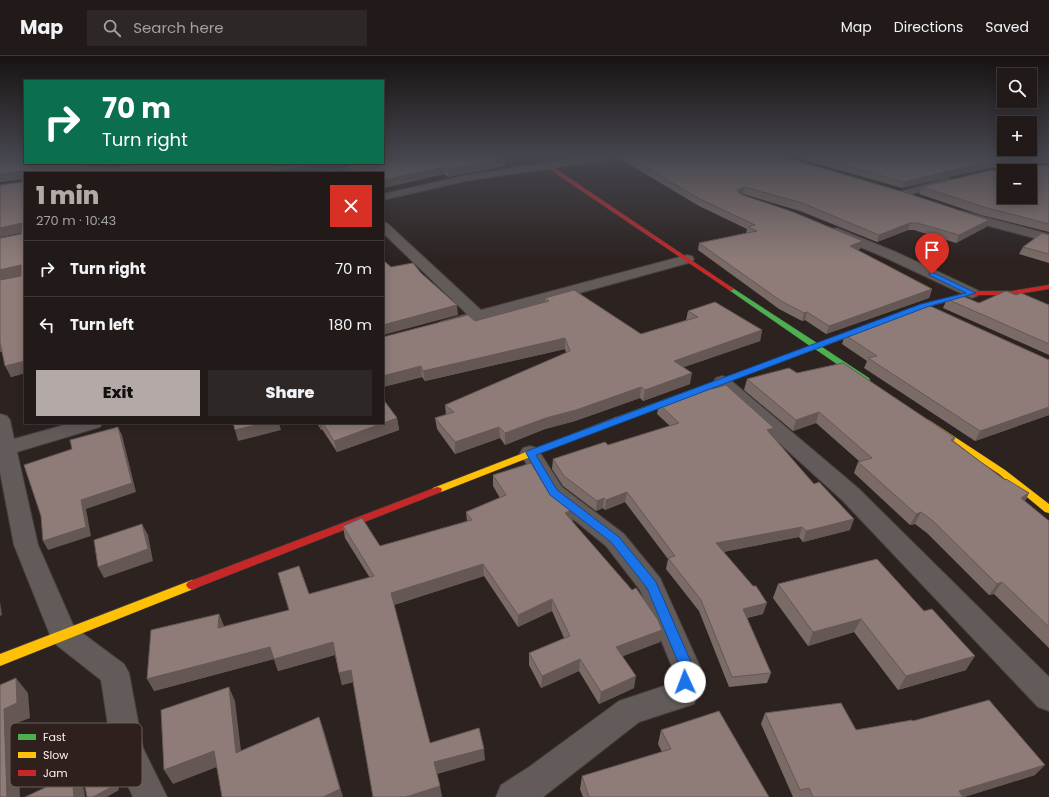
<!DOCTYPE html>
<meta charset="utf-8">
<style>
body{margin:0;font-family:Poppins,sans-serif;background:#2d2726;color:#f1f3f6;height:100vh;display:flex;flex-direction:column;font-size:15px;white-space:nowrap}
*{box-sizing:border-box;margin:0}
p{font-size:13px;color:#a2a1a2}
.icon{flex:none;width:22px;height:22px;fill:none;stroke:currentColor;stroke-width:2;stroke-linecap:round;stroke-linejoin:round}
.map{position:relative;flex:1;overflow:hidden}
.panel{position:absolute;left:24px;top:116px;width:360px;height:252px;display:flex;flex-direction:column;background:#211a19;border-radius:0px;box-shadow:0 2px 10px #0003,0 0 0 1px #3e3838}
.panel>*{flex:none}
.top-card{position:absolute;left:24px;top:24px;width:360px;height:84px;border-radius:0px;box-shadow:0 2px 10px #0003,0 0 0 1px #3e3838;background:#0b6e4f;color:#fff;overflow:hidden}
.tools{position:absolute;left:997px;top:12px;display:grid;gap:8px}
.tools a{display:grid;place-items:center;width:40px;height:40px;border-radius:0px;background:#211a19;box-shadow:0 2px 10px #0003,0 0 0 1px #3e3838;font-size:20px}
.pin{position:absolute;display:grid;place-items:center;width:34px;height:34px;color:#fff;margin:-41px -17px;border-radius:50% 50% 50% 0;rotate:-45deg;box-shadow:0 0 4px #0007}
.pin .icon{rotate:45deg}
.me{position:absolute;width:44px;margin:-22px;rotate:358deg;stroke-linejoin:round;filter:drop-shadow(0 0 3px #0008)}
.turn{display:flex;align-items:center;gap:14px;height:84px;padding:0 12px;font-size:18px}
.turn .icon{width:52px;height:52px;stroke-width:2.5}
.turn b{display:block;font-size:28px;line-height:34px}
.round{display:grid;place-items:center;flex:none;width:42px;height:42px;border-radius:0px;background:#2d2726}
.head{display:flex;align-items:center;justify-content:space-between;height:68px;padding:0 12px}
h1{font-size:24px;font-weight:800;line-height:30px;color:#b3a9a7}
.primary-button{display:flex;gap:8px;margin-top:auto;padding:8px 12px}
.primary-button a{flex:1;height:46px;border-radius:0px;background:#b3a9a7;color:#111;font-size:16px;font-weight:800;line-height:46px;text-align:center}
.primary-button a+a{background:#2d2726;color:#f1f3f6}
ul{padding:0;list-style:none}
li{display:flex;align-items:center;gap:12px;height:56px;padding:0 12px;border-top:1px solid #3e3838}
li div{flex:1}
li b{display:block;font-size:15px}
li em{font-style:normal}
header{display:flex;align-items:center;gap:24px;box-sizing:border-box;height:56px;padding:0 20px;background:#211a19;border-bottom:1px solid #3e3838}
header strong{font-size:19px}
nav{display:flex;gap:22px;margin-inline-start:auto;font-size:14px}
.search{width:280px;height:36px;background:#2d2726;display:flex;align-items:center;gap:10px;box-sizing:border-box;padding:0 14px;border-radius:0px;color:#a2a1a2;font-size:15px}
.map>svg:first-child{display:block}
</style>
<header>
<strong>Map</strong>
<div class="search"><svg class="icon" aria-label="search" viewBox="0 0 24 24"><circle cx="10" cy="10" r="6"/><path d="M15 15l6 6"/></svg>Search here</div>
<nav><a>Map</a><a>Directions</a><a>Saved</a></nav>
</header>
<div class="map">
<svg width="1049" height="741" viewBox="0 0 1049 741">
<rect width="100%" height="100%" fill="#2c2321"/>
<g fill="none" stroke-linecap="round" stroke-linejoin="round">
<g stroke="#463e3c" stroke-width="2">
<path id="street" d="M405 100H424L423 102C387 111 353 117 317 117L322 114 369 107H383V105Z
M591 100H616L611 103 466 125 383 144V138L466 119Z
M272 107H282L290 117H279Z
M948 122 953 125 952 127 902 141 898 140 896 138 898 136Z
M962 155 1049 178V186L958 162 956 159 958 156Z
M383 166 387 167 481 254 687 199 692 200 694 203 692 206 446 274 440 272 438 269 440 266 467 258 383 177Z
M837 172 896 196 977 234 980 237 977 240 972 242 967 240 886 202 832 179 831 176 832 173Z
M722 320 728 322 858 432 1049 621V655L1038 651 842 444 716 330 713 326 716 322Z
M0 358 7 360 10 364 14 383 71 367H103L100 371 17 396 38 489 74 571 124 608 129 617 143 692 167 741H133L112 695 101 624 54 587 50 579 14 489 0 416Z
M530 390 537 392 562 431 624 478 660 522 701 613 698 638 694 648 639 666 543 741H496L501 729 529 711 619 645 670 628 673 613 640 534 606 490 546 441 520 397 523 392Z"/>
</g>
<g stroke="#463e3c" stroke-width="1">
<path id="fast" d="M731 231 817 287 929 247 931 246 934 248 822 291 869 322 870 324 869 326H863L815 293 620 366H614L613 364 614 362 810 290 729 234V232Z"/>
</g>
<g stroke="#463e3c" stroke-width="1">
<path id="slow" d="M617 361 621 364 620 366 441 436H433L432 434 433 432Z
M929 364 1005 414 1049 448V457L1045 456 999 418 926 369 925 367Z
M192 524 196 526 198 529 196 532 0 610V598Z"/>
</g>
<g stroke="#463e3c" stroke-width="1">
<path id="jam" d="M546 109H550L734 233 731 235 729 234 546 111Z
M1049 229V233L1012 239H972L931 250 928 248 929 247 972 235H1012Z
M437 431 441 432 442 434 441 436 196 532 192 534 188 532 186 529 188 526Z"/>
</g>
<use href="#street" fill="#635b59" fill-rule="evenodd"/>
<use href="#fast" fill="#4caf50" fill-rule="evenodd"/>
<use href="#slow" fill="#ffc107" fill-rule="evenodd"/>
<use href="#jam" fill="#c62828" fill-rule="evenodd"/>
</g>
<path fill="#7b6b67" d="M0 100 25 107H127L100 111 276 110 287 111 284 107H359L322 113 316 116 312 117H25V317L11 321 2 296 21 177 0 181 22 126V123L0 126Z
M617 100H781L989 164 986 171 956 187 914 174H908L877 186 800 155 743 138 741 139 863 185 860 193 857 194 932 233 929 242 826 278 805 264 802 265 779 253 698 194 699 187 746 177 747 173 699 150 617 101Z
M790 100H1049V106L984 113 902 132Z
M504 103 505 110 448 121 444 118 383 132V117H346L345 110Z
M1049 109V176L981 159 919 138 922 131Z
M1049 179V207L1019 198 1023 191Z
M1016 239 1049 249V299L943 252 947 243 979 247Z
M545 242 641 278 686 264 688 255 762 274 760 285 684 311 690 328 643 345 640 342 575 365 545 373 505 389 500 382 455 398 437 373 435 362 446 359 445 349 566 297 565 293 425 325 422 321 383 331 475 265 545 246Z
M845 279 1049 304V359L975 385 864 312 867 305 842 288Z
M797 317 955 382 954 385 1005 424 1029 437 1025 445 1049 465V592L994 538 989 539 927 477 915 468 910 469 854 417 858 406 859 405 816 367 793 375 744 334 747 323Z
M659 348 772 379 850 474 803 486 799 481 723 496 763 558 747 562 771 617 767 627 729 631 699 555 666 513 668 503 625 446 605 454 603 452 596 455 563 430 552 413 553 403 608 389 670 370 657 358Z
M397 362 399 374 337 396 322 373 321 374 317 367H383Z
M493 419 545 430 573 465H572L662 574 660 586 623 600 634 632 599 648 579 615 541 632 529 609V597L564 582 552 555 518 571 484 520 394 549 430 687 485 704 437 718 442 741H373L353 626 342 629 335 599 278 615 274 603 154 635 219 558 224 571 289 554 309 538 370 522 345 482 343 470 380 490 467 465 466 456 500 442 493 430Z
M778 528 924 555 966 614 898 634 854 576 808 590 773 542Z
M765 657 856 674 913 665 1035 719 964 741H793L761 668Z
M661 674 769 741H583L580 733 582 720 662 696 658 688Z"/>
<path fill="#645754" d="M383 100H398L383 103Z
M1044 100H1049V106L984 113 902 132 904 126 986 106Z
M504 103 505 110 448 121 447 113Z
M89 107H127L96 112 88 117 86 109Z
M317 107H359L322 113 316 116 312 117H268Z
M443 111 444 118 383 132V124Z
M23 115 25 123 0 126V118Z
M745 131 743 138 736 141 737 134Z
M989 164 986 171 956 187 959 179Z
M22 167 25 176 0 181V172Z
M910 167 908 174 877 186 879 179Z
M863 185 860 193 847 198 850 190Z
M21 209 25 219 0 224V214Z
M932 233 929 242 826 278 829 270Z
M457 249 458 259 383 279V269Z
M807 256 805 264 802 265 804 257Z
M762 274 760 285 672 315 674 305Z
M565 282V293L425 325 423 315Z
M0 285 5 295 0 296Z
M25 305V317L11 321 5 310Z
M421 310 422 321 383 331V320Z
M692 317 690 328 643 345 645 334Z
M641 331 640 342 575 365 545 373 505 389V377L546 362Z
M1049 351V359L975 385 980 375Z
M819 356 816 367 793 375 796 364Z
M397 362 399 374 337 396 334 385Z
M265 367H279L281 374 238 385 235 374Z
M319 367H321L322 373 321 374Z
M118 371 122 379 136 436 86 453 91 480 48 494 43 485 81 444Z
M499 371 500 382 455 398V386Z
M774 372 771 382 767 374Z
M627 436 625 446 605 454 606 444Z
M1029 437 1022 449 1021 442Z
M604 442 603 452 596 455 597 445Z
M574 453 573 465 565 469V457Z
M921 456 915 468 910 469 916 458Z
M854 463 850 474 803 486 806 475Z
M142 468 148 479 153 505 104 522 98 511Z
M802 471 799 481 713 498 716 487Z
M483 508 484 520 393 549 391 537Z
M1002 526 994 538 989 539 997 528Z
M552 543V555L518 571V559Z
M0 546 2 559 0 560Z
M767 547 763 558 739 563 743 553Z
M219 558 224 570V584L218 572Z
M861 563 854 576 808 590 813 576Z
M662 574 660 586 615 603 616 591Z
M333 586 337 598 278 615 274 603 154 635 147 623 270 591Z
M975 600 966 614 898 634 906 620Z
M580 603 579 615 541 632 542 620Z
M351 614 354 626 342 629 339 617Z
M636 620 634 632 599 648 601 636Z
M16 622 28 637 30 662 17 667 20 741H7L4 653Z
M229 631 235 645 243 711 236 697Z
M319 661 324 675 343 741H323Z
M484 693 485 704 436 718 434 706Z
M214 695 222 709 173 728 164 714Z
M110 706 114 712 119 734 107 741H93Z
M1045 709 1035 719 964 741H954L959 735Z
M72 719 84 733 85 741H74Z
M440 730 442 741H406Z"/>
<path fill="#8f7c78" stroke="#645754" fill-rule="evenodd" d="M0 100H25V107H89L86 109 87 111H116L138 107H274L276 110 288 111 290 110 288 107H317L314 109 268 117H25V305L5 310 0 286V224L21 220V209L0 214V182L21 178 22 167 0 172V129L22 126 23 115 0 118Z
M405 100H497L504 103 447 113 443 111 383 124V117H357L345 110 361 107H383V104Z
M627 100H781L900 135 989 164 959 179 917 167H910L879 179 802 147 745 131 737 134 740 138 793 156 863 185 850 190 932 233 829 270 807 256 804 257 781 245 699 187 757 175 748 171 755 169 700 143Z
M814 100H1044L986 106 904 126Z
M1049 109V168L984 151 922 131 987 115 1007 113 1008 110 1033 111ZM1004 115H1030V141H1004Z
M1042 177 1049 179V198L1023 191Z
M383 204 391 211 413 207 421 217 457 249 383 269Z
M574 234 641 278 698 261 688 255 715 246 762 274 674 305 692 317 645 334 641 331 576 354 546 362 505 377 499 371 455 386 435 362 454 356 445 349 570 295 565 282 423 315 421 310 383 320V281L468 259 475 265 549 245 545 242Z
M1006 235 1016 239 1021 237 1049 249V288L947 243 960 239 979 247Z
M928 249 1049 304V351L980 375 868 302 877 300 845 279Z
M843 307 955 382 951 384 1005 424 1006 423 1029 437 1021 442 1049 465V571L1002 526 997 528 933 465 921 456 916 458 858 406 872 402 819 356 796 364 747 323 789 312 797 317Z
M726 329 774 372 767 374 814 428 819 426 854 463 806 475 802 471 716 487 753 530H756L767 547 743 553 771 617 732 621 701 544 668 502 675 500 627 436 606 444 604 442 597 445 564 420 553 403 605 386 608 389 679 367 659 348 708 330 712 333Z
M383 343 397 362 334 385 323 367H383Z
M233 367H265L235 374Z
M118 371 132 427 81 444 86 471 43 485 41 460 24 409 72 393 70 384Z
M531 407 545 430 574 453 565 457 632 534 636 532 658 564 662 574 616 591 636 620 601 636 580 603 542 620 529 597 570 580 552 543 518 559 483 508 391 537 430 687 479 672 484 693 434 706 440 730 406 741H373L351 614 339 617 333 586 274 603 270 591 147 623 151 574 219 558 218 572 289 554 278 517 299 510 309 538 374 520 343 470 362 462 380 490 472 464 466 456 506 439 493 419Z
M142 468 148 493 98 511 94 484Z
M877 503 924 555 932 553 975 600 906 620 861 563 813 576 778 528Z
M16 622 17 647 4 653 7 741H0V629Z
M229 631 236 697 319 661 340 733 323 741H222L214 695 164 714 161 654Z
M989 644 1045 709 959 735 963 741H813L809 732 800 734 765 657 841 647 856 674 912 664 913 665Z
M719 655 769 741H589L582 720 671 693 661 674Z
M110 706 115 729 93 741H87L83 719Z
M72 719 74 741H25Z"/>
<linearGradient id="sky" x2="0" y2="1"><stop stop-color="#181312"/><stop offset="0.49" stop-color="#45454e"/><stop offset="1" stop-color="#45454e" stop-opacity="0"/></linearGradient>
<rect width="1049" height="204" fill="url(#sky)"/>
<path fill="#1a73e8" stroke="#114b97" d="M929 217H934L976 237 927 251 536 399 557 434 619 481 656 526 694 613 690 630 685 632 680 630 678 626 681 613 647 532 611 486 550 439 526 397 527 395 921 248 966 237 929 219Z"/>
<rect x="10" y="667" width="132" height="64" rx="6" fill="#30201d" stroke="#6d5f5c" stroke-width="1"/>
<rect x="18" y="678" width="18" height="6" fill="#4caf50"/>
<rect x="18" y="696" width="18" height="6" fill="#ffc107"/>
<rect x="18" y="714" width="18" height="6" fill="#c62828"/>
<g font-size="11" fill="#fcf1ef">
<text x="43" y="685">Fast</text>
<text x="43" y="703">Slow</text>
<text x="43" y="721">Jam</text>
</g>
</svg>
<div class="tools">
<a><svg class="icon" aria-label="search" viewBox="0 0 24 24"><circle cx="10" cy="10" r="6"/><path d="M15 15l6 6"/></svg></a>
<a>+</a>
<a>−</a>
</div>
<div class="pin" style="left:932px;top:218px;background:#d93025"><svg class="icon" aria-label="arrive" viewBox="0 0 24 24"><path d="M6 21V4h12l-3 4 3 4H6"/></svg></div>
<svg class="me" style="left:685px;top:626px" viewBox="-20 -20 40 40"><circle r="19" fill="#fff"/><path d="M0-13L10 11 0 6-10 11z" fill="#1a73e8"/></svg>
<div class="top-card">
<div class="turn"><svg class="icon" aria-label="right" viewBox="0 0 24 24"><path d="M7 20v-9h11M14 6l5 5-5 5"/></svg><div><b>70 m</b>Turn right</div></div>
</div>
<section class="panel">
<div class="head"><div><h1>1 min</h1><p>270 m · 10:43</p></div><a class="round" style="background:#d93025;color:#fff"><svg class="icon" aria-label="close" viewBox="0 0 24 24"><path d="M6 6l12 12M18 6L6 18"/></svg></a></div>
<ul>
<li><svg class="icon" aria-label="right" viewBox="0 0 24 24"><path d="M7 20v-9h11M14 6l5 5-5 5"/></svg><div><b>Turn right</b></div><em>70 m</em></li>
<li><svg class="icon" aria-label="left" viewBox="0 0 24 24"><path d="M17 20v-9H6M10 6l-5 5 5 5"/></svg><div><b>Turn left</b></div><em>180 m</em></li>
</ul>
<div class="primary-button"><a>Exit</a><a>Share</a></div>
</section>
</div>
